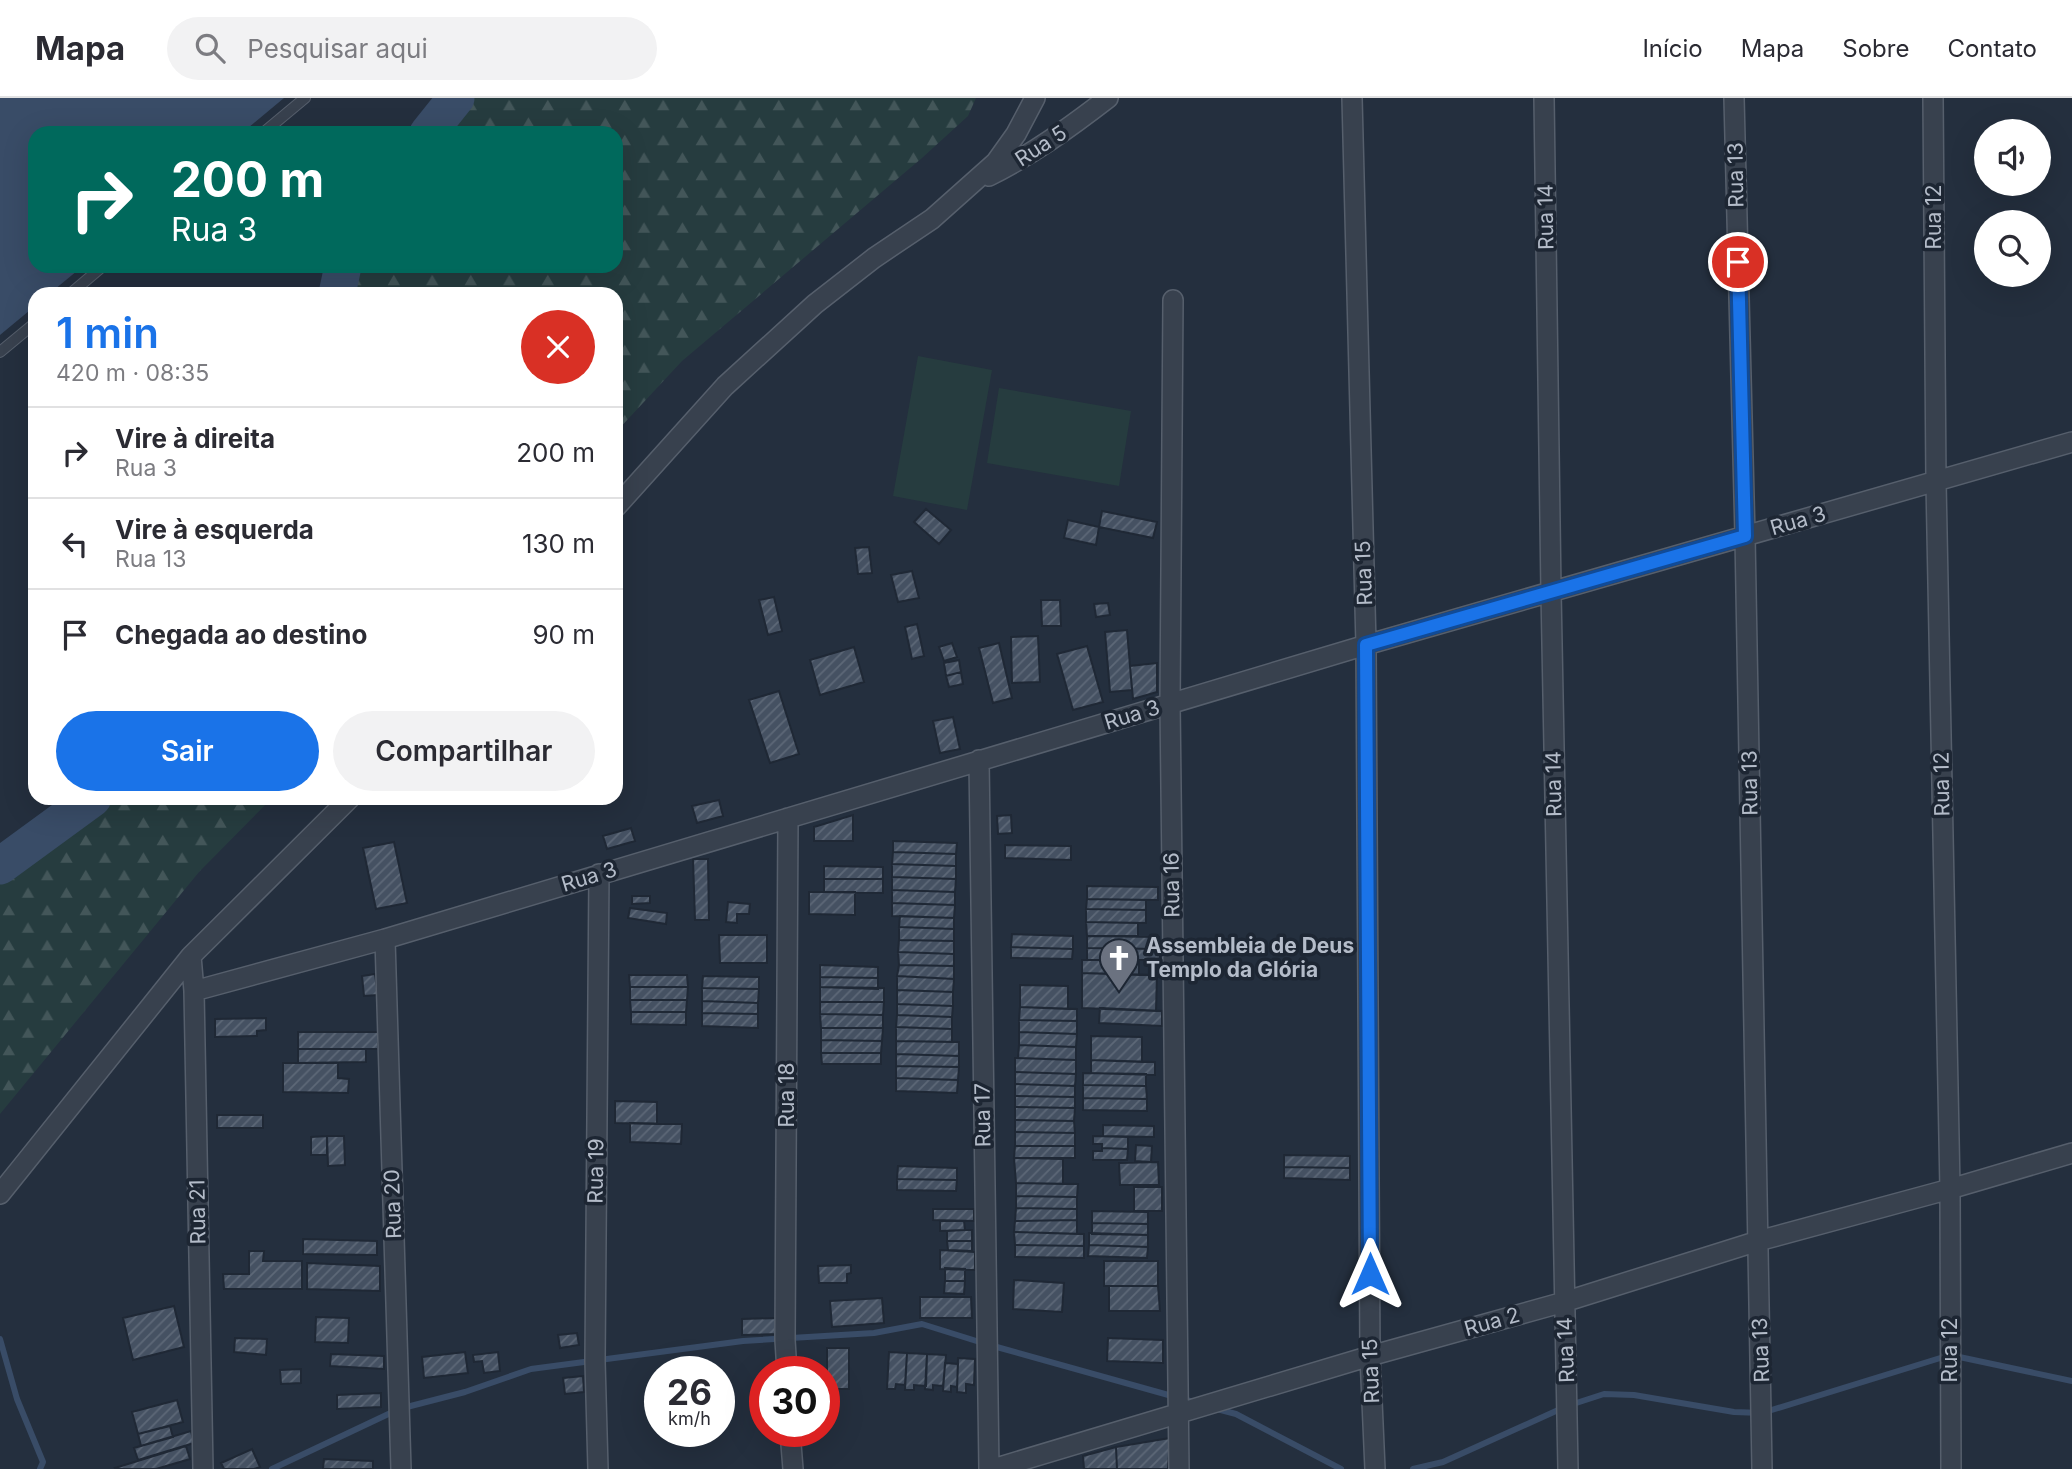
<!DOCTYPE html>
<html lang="pt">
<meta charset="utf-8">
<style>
body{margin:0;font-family:Inter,sans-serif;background:#f2f2f3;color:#2b2b33;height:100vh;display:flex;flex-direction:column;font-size:26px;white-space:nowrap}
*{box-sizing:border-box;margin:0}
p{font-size:23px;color:#7c7c81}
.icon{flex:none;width:38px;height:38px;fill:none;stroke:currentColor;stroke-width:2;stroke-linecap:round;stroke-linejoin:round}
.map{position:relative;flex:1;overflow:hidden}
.side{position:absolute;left:28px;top:189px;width:595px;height:518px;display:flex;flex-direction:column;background:#fff;border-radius:21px;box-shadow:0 7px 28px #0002}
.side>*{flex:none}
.top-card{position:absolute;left:28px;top:28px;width:595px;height:147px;border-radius:21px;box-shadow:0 7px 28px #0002;background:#00695c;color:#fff;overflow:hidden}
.tools{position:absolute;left:1974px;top:21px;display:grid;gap:14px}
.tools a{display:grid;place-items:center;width:77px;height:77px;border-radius:50%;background:#fff;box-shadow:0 7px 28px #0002;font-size:35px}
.speed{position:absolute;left:644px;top:1258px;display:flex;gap:14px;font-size:35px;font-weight:700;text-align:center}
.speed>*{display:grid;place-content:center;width:91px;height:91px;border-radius:50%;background:#fff;box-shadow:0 7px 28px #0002;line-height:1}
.speed small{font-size:18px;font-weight:400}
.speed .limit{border:10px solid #d22;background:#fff;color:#111}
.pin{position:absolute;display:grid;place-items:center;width:60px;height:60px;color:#fff;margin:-30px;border:4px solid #fff;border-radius:50%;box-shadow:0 2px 7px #0007}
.me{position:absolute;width:77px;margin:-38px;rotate:0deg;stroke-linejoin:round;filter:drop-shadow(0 0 5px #0008)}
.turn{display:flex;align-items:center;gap:24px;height:147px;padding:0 28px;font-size:32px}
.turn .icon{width:91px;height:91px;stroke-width:2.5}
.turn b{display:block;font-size:49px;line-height:60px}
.round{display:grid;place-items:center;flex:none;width:74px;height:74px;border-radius:37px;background:#f2f2f3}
.summary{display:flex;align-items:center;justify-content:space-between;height:119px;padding:0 28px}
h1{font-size:42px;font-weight:600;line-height:52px;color:#1a73e8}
.action{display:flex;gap:14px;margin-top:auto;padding:14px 28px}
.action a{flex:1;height:80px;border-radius:42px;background:#1a73e8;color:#fff;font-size:28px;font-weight:600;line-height:80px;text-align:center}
.action a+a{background:#f2f2f3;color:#2b2b33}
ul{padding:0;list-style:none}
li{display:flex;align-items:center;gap:21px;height:91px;padding:0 28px;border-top:2px solid #e1e1e2}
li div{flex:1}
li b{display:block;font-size:26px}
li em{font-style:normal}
header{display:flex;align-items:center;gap:42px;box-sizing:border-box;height:98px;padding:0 35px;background:#fff;border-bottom:2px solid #e1e1e2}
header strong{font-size:33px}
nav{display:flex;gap:38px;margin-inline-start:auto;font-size:24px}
.search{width:490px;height:63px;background:#f2f2f3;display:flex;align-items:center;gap:18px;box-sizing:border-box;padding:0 24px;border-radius:38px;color:#7c7c81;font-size:26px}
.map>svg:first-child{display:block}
</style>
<header>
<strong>Mapa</strong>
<div class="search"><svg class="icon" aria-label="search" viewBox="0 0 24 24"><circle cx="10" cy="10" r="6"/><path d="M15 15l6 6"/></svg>Pesquisar aqui</div>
<nav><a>Início</a><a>Mapa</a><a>Sobre</a><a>Contato</a></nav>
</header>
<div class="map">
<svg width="2072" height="1371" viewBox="0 0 2072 1371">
<defs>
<pattern id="forest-firs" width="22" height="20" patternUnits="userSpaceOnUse" patternTransform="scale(1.75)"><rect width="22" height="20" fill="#263c3f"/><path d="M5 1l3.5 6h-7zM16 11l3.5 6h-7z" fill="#435659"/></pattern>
<pattern id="building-hatch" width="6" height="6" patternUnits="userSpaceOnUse" patternTransform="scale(1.75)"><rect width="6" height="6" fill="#455162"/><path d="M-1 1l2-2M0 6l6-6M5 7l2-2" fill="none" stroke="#5d6877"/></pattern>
</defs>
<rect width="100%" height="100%" fill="#242f3e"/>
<path fill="url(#forest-firs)" d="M456 0H976L968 18 922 60 682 263 616 334V196H337L343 168H616V35H428Z
M93 700H272L199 774 0 1016V768Z"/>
<path fill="#263c3f" d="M918 258 992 272 967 412 893 398Z
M999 290 1131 313 1119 388 987 365Z"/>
<path fill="#394c67" d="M0 0H284L242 35H35V168H83L49 196H35V208L0 237Z"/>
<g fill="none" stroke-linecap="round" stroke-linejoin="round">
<path stroke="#394c67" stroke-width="6" d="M0 1241 17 1301 43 1364 40 1371
M1217 1311 1236 1316 1341 1371
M272 1371 399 1311 465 1294 531 1271 743 1243 874 1235 922 1226 986 1246 1197 1305
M1413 1371 1443 1364 1567 1308 1604 1296 1634 1297 1734 1314 1762 1315 1950 1257 2072 1283"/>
<path stroke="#394c67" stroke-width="37" d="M428 35 456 0
M337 196 343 168
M0 768 93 700"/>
</g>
<path fill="url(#building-hatch)" stroke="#1f2835" stroke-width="2" d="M926 411 951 432 939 446 914 424Z
M1102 413 1157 424 1153 440 1099 429Z
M1068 422 1099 429 1096 447 1064 440Z
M869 449 872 475 858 476 855 450Z
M912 473 919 500 898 504 891 477Z
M774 499 782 533 768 537 759 502Z
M1041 502H1060L1061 528H1042Z
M1108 505 1110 517 1096 519 1094 506Z
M917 526 924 558 912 561 905 529Z
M1127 532 1132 592 1110 594 1105 534Z
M1038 538 1040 584 1012 585 1011 539Z
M952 545 957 559 944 563 939 549Z
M999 545 1012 600 993 605 979 550Z
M1087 548 1103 604 1073 612 1057 556Z
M854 549 864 584 820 597 810 562Z
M959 562 961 574 946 578 944 565Z
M1157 565V594L1133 601 1130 568Z
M961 574 963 586 949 589 946 578Z
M779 593 799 656 770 665 749 602Z
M953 619 960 651 940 655 933 623Z
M719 702 723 718 697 725 692 708Z
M853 717V743H814V729Z
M1011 717 1012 735 998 736 997 718Z
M631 730 635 743 607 751 603 738Z
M893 743 957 745 956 756 893 754Z
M394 744 407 805 376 811 363 750Z
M1005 747 1071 748V762L1005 760Z
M893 754 956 756V768L892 766Z
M693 761H708L709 822H695Z
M892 766 956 768V781L892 779Z
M824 768 883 769V781H824Z
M892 779 956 781 955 794 892 792Z
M824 781H883V795L824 794Z
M1087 788 1158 789V802L1087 801Z
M892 792 955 794V807L892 805Z
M809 794H855V817L809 816Z
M632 798H650V805L632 806Z
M1087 801 1146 802V812L1086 811Z
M728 804 750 806 749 816H737V825L726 824Z
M892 805 955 807 954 820 892 818Z
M630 810 667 815 666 826 628 820Z
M1086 811 1146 812V825L1086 824Z
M900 818 954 820V831L899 829Z
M1086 824 1138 825V838H1087Z
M899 829 954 831V843L899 842Z
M1012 836 1073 838V851L1011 849Z
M719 837H767V865H720Z
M1087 838 1159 839 1160 851 1087 850Z
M899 842 954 843V856L898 854Z
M1011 849 1073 851 1072 861 1011 860Z
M1087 850 1160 851V862H1087Z
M898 854 954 856V868L899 867Z
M1082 862H1139V877L1082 875Z
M820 867 878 869V880L820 879Z
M899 867 954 868V881L897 878Z
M1082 875 1157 877 1156 913 1082 910Z
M375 876 378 897 364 898 362 878Z
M629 877H687L688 889H630Z
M703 878 759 879V891L702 890Z
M897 878 954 881 953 894 897 892Z
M820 879 878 880V891L820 889Z
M1020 887 1068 888V911L1020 909Z
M630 889H688L687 902H630Z
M820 889 884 890V904H820Z
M702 890 759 891 758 905 702 903Z
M897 892 953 894V908L897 906Z
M630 902H687L686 914H631Z
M702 903 758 905V916L702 915Z
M820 904H884L883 917 820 916Z
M897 906 953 908 952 919 897 917Z
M1020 909 1077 911V923L1019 922Z
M1100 910 1162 913V928L1099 925Z
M631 914H686V927L631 926Z
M702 915 758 916V930L702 928Z
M820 916 883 917V930H821Z
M897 917 952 919V931L896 929Z
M266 920V932L257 933V938L215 939V921Z
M1019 922 1077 923V936L1019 934Z
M896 929 952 931V944L896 943Z
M821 930H883L882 943 821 942Z
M298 934H378V951H298Z
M1019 934 1077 936 1076 949 1019 947Z
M1091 938 1142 939V964L1091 962Z
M821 942 882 943 881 955H821Z
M896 943 959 944V958L896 956Z
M1019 947 1076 949V962L1018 960Z
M298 951H366V964L298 965Z
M821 955H881V966H822Z
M896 956 959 958V969L896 968Z
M1015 960 1076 962V976L1015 974Z
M1091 962 1155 964V977L1091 975Z
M283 965H338V980L349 981 348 995 283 994Z
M896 968 959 969 958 982 896 980Z
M1015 974 1076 976 1075 988 1015 986Z
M1083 975 1146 976V988L1083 987Z
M896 980 958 982 957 995 896 993Z
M1015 986 1075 988V999L1015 998Z
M1083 987 1146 988 1147 1001 1083 1000Z
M1015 998 1075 999V1010L1015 1009Z
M1083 1000 1147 1001V1013L1083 1012Z
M615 1003 657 1004V1026L615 1025Z
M1015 1009 1075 1010 1074 1023 1015 1022Z
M217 1017H263V1030H217Z
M1015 1022 1074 1023 1075 1035 1015 1034Z
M630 1025 682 1026 681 1046 630 1044Z
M1103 1027 1154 1028V1039L1103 1038Z
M1015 1034 1075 1035V1048H1015Z
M327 1038V1057H311V1039Z
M327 1038H344L345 1067 328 1068Z
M1093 1038 1128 1039V1051L1102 1050V1046H1093Z
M1136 1047 1152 1048 1151 1064 1135 1063Z
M1015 1048H1075V1060H1014Z
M1102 1050 1128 1051 1127 1062H1093V1053H1102Z
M1284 1057 1350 1058V1070L1284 1069Z
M1014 1060 1063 1061V1086L1016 1085Z
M1158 1064 1159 1087H1120L1119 1065Z
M898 1068 957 1070V1082L897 1081Z
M1284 1069 1350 1070V1082L1284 1080Z
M897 1081 957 1082 956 1093 897 1092Z
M1016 1085 1078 1086 1077 1099 1016 1098Z
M1134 1089H1162V1113H1134Z
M1016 1098 1077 1099V1111L1016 1110Z
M1016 1110 1077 1111V1122L1015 1123Z
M933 1111H974V1123L933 1122Z
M1092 1113 1148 1114V1126L1092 1125Z
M1077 1122V1136L1014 1134 1015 1123Z
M940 1123H964L965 1132 940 1133Z
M1092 1125 1148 1126V1137L1092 1136Z
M965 1132H972V1143H947V1133Z
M1014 1134 1084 1136V1148L1015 1147Z
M1089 1135 1148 1137V1149L1089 1147Z
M303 1141 377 1143V1157L303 1156Z
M947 1143H972V1153L948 1152Z
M1015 1147 1084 1148V1160L1015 1159Z
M1089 1147 1148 1149 1147 1160 1088 1158Z
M940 1152 975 1154V1172L940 1171Z
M249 1153H264L263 1163H302V1191H224L223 1176H249Z
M1104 1163H1158V1188H1104Z
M307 1165 380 1168V1193L307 1191Z
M851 1167V1175L847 1176V1185H819L818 1168Z
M945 1170 965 1171V1183H945Z
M1014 1182 1064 1185 1062 1214 1013 1211Z
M945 1183H965L964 1196 944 1195Z
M1109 1188H1158L1160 1213H1109Z
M920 1199H971L972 1220H920Z
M882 1200 884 1225 832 1229 830 1203Z
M174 1208 184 1249 133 1262 123 1220Z
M316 1219 349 1220 348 1245 315 1244Z
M777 1220 778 1236 742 1237V1221Z
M577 1235 579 1247 560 1250 558 1237Z
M235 1240 267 1241 266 1257 234 1254Z
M1108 1240 1163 1242V1265L1107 1263Z
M827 1250H849V1291H827Z
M465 1254 468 1275 424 1280 422 1259Z
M498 1254 500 1273 484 1275 482 1263 474 1264 473 1257Z
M889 1254 907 1255 905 1287 896 1286 895 1291H887Z
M907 1255 927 1256 926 1288 914 1287V1292H905Z
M331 1256 384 1258V1271L330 1268Z
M927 1256 946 1257 943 1288 933 1287V1292L925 1291Z
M958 1260 975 1261 974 1287 966 1286V1295L957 1294Z
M945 1265 958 1266 957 1289 951 1288V1294L943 1293Z
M301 1271V1285L281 1286 280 1272Z
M583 1278 584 1294 565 1296 563 1280Z
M381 1295V1309L337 1311V1297Z
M177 1302 183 1324 138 1336 132 1314Z
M170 1328 173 1339 141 1348 138 1336Z
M191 1333 194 1345 138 1362 134 1350Z
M1170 1340 1168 1371H1117L1116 1349Z
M186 1348 190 1361 156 1371H116L115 1370Z
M1116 1349 1117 1371H1084L1083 1358Z
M252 1351 260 1369 254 1371H224L221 1365Z
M324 1361 373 1363V1371H323Z"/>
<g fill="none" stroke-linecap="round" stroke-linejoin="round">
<g stroke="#565f6c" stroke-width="12">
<path id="lane" d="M263 35 305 0
M70 196 103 168
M0 254 35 225"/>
</g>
<g stroke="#565f6c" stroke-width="22">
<path id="street" d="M1352 0 1366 547 1370 1258 1375 1371
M1544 0 1551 494 1568 1371
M1734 0 1745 438 1762 1371
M1933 0 1936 384 1950 1091 1951 1371
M989 78C1033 56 1069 30 1108 0
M1173 202 1170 605 1179 1371
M616 409 725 288 815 206 874 160 932 121 996 64 1016 36 1035 0
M979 662 989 1371
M385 841 401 1371
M191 858 194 893 203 1371
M194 893 385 841 1366 547 2072 344
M0 1096 191 858 350 700
M787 1274 785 1242 788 720
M790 1334 793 1371
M598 1371 595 1263 599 776
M993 1371 1370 1258 1564 1204 1758 1143 1950 1091 2072 1055"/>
</g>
<use href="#lane" stroke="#38414e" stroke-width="10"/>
<use href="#street" stroke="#38414e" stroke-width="19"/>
</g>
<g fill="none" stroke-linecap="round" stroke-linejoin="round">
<g stroke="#114b97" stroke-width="18">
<path id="route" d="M1370 1176 1366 547 1745 438 1738 164"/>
</g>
<use href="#route" stroke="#1a73e8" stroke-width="12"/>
</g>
<defs>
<g id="church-pin" transform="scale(2.0125)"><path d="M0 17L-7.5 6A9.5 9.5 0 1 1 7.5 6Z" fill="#6b7280" stroke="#1d2633"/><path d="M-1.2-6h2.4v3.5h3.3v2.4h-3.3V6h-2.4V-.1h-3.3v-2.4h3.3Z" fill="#fff"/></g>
</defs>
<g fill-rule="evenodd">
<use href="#church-pin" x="1119" y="860"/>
</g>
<g text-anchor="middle" stroke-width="7" stroke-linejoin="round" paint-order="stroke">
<g font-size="21" fill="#b4bcc9" stroke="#1d2633">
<text transform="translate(1041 48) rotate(-33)" y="7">Rua 5</text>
<text transform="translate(1736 77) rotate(-91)" y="7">Rua 13</text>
<text transform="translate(1546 119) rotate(-91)" y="7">Rua 14</text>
<text transform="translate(1934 119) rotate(-90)" y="7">Rua 12</text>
<text transform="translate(1798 423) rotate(-16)" y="7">Rua 3</text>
<text transform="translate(1364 475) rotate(-92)" y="7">Rua 15</text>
<text transform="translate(1132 617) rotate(-17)" y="7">Rua 3</text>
<text transform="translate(1750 685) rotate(-91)" y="7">Rua 13</text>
<text transform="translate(1554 686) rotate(-91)" y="7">Rua 14</text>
<text transform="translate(1942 686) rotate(-91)" y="7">Rua 12</text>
<text transform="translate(589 779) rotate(-17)" y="7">Rua 3</text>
<text transform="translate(1172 787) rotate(-91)" y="7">Rua 16</text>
<text transform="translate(787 997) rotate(-90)" y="7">Rua 18</text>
<text transform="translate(983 1017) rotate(-91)" y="7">Rua 17</text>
<text transform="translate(596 1073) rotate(-89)" y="7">Rua 19</text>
<text transform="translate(393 1106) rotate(-92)" y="7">Rua 20</text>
<text transform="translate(198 1114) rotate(-91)" y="7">Rua 21</text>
<text transform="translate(1492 1224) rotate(-16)" y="7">Rua 2</text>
<text transform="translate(1566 1252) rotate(-92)" y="7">Rua 14</text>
<text transform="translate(1761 1252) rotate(-92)" y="7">Rua 13</text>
<text transform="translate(1950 1252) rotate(-90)" y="7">Rua 12</text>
<text transform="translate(1371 1273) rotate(-92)" y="7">Rua 15</text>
</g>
<g font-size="21" font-weight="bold" fill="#b4bcc9" stroke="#1d2633" text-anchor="start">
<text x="1146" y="855">Assembleia de Deus<tspan x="1146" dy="24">Templo da Glória</tspan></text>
</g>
</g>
</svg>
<div class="tools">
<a><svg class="icon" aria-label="sound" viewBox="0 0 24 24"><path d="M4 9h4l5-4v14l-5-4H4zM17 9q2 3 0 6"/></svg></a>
<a><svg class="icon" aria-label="search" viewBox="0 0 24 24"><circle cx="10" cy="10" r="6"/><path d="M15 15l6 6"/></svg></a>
</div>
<div class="speed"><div>26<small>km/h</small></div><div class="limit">30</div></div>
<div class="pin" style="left:1738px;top:164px;background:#d93025"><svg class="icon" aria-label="arrive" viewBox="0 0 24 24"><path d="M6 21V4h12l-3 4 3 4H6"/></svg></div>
<svg class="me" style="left:1370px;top:1176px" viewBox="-20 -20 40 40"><path d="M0-17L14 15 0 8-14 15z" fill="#1a73e8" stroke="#fff" stroke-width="4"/></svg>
<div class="top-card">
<div class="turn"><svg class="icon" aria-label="right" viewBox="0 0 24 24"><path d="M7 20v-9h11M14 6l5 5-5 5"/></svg><div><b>200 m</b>Rua 3</div></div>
</div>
<section class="side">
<div class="summary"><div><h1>1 min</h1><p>420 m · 08:35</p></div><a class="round" style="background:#d93025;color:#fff"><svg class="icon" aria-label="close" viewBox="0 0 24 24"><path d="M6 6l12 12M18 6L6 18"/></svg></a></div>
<ul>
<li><svg class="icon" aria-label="right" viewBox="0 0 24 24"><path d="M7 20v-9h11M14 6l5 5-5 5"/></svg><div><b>Vire à direita</b><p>Rua 3</p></div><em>200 m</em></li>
<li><svg class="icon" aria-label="left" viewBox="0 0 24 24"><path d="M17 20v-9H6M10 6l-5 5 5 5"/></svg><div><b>Vire à esquerda</b><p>Rua 13</p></div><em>130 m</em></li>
<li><svg class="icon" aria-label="arrive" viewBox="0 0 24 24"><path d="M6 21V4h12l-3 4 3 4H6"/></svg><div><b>Chegada ao destino</b></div><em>90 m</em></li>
</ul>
<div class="action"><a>Sair</a><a>Compartilhar</a></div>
</section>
</div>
